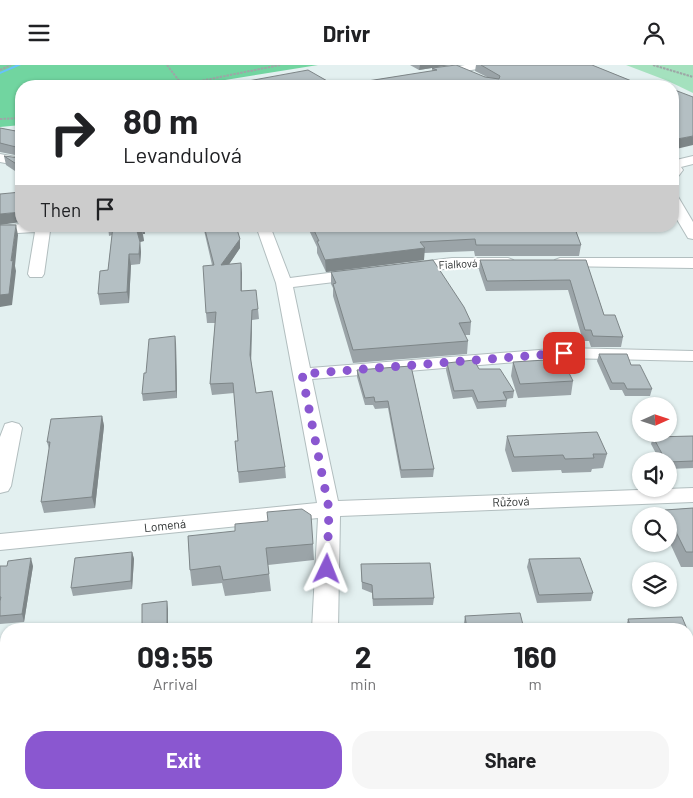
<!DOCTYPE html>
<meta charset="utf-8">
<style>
body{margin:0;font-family:Barlow,sans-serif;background:#f6f6f6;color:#202124;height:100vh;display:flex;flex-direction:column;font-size:19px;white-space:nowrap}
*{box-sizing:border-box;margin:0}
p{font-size:16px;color:#757577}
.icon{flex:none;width:28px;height:28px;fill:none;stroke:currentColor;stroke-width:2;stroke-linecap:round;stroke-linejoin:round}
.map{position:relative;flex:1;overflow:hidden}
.sheet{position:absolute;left:0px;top:558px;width:694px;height:176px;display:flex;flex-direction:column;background:#fff;border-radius:20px 20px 0 0;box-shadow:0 1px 4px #0004}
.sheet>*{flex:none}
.hud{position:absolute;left:15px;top:15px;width:664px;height:152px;border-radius:20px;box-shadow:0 1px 4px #0004;background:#fff;color:#202124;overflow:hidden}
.needle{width:32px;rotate:87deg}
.tools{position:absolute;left:632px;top:332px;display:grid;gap:10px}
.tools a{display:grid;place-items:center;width:45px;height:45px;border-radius:50%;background:#fff;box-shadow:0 1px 4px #0004;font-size:25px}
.pin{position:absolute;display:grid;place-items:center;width:42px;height:42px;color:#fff;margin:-21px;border-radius:10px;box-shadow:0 2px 8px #0006}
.me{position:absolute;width:55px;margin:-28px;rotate:2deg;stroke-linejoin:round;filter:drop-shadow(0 0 4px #0008)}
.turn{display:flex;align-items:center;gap:18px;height:105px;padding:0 25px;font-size:22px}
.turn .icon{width:65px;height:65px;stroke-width:2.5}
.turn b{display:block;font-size:35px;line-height:42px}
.then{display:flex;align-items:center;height:48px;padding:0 25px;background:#0003;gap:10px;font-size:19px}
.eta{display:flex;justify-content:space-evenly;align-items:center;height:85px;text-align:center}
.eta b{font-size:30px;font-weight:700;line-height:35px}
.button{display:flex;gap:10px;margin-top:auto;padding:10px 25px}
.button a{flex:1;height:58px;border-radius:20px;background:#8a57d0;color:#fff;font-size:20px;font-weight:700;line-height:58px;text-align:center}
.button a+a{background:#f6f6f6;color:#202124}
header{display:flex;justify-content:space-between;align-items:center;height:65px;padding:0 25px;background:#fff;font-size:22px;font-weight:700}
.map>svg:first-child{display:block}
</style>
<header><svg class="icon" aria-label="menu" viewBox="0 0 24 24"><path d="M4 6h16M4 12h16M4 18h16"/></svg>Drivr<svg class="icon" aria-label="person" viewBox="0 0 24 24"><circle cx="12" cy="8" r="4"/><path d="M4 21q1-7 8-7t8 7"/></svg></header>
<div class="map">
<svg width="693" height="733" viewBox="0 0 693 733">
<rect width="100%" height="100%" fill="#e3f0f0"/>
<path fill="#a4e1be" d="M626 0H693V28L668 16Z"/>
<path fill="#71d5a0" d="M0 0H318L188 21H21V60L0 62Z"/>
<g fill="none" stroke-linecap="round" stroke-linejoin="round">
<path fill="#66c2fd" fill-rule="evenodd" d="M16 0H21L0 9V7Z"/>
<g stroke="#b2bebf" stroke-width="2">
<path id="minor" d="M465 0H488L483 3 436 11 431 8 436 5Z
M0 89 21 93V101L0 97Z
M693 91V99L681 102 683 105 677 113 672 114V96Z
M672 129 677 130 693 157V174L688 173 672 146Z
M21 159V161H63L61 164 50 166 44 209 42 212H30L28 209 35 167 0 169V161Z
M256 161H270L290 213 359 204 365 206 367 209 365 212 359 214 293 222 310 303 564 283 693 286V296L564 293 312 314 338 436 693 423V437L340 451 338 564H312L318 453 0 485V469L317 438 276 218Z
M452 193H508L513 195 516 198 513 201 508 203H452L410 208 405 206 402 203 405 200 410 198Z
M560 193H693V203L555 201 552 198 555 195Z
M12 357 19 359 22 363 11 421 8 426 0 428V372L5 359Z
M305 728H335V733H305Z"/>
</g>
<path stroke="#9da6a6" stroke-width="2" stroke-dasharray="2.5 1" stroke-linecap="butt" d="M167 0 183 21
M653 0 693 12
M0 5 11 0
M175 21 280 0
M0 54 21 53"/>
<use href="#minor" fill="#fff" fill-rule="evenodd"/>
</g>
<path fill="#9ba4a8" d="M410 0H450L436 2 487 12 475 6 476 0H592L644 21H336L432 6V3L419 5Z
M0 63 21 67V110L6 100 4 91 20 93V91L0 87Z
M108 161H144L145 169H143L144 176 140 177 141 187 140 199 131 200 129 238 100 240 98 229 108 205 112 170 109 171Z
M203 161H236L240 183 229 199 242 208V226L258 244 259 254 252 255 251 296 256 328 285 402 286 413 239 418 235 376H238L234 328 212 330 210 319 215 258H207L206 248 212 200Z
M307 161H512L515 165 549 166 550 161H574L581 180 579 191H475L474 186 424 188V195L326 207 317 188V182Z
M480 195H586L604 250 623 272 621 282H591L589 276H583L568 225 486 226 479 205Z
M331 207 471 257 470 270H465L468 276 467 289 353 298 333 231V223L331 219Z
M176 278 177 333 143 336 142 329 146 308Z
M599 289 631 300 652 324 650 331H625L622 325H610L597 296Z
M513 297 573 316 571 330 518 333 511 311Z
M447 298 479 304 514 326 513 333 507 334 506 342 477 344 472 332 453 334 446 305Z
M411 301 434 404 433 412 401 413 388 343 375 344 373 340H365L357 312V305Z
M102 351 104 361 95 443 44 448 41 437 49 384 47 377Z
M507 371 607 389 603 403 592 404 591 407 562 408 561 405 512 407 505 385Z
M693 371V403L669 404V396H660L651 379 653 372Z
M693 443V502H681L669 476V451H663L665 445Z
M188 471 313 479 314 495 268 500 271 526 225 531 222 518 192 521 190 505Z
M132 487 134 494 132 524 73 531 71 523Z
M529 494 593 528 591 536 537 538 527 502Z
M361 499 434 533 433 540 373 541 372 528 362 524Z
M0 501H33L24 557 0 559Z
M465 551 524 564H463Z
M628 554 687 564H626V562Z
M688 565 693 577V600H688Z
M693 692V733H690L687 728H688V693Z
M562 728H625L628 733H564Z"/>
<path fill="#7e8688" d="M420 0H450L419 5Z
M693 71V80L672 85V75Z
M21 147V157L0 160V149Z
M16 160 18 170 15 201 16 206 12 240 0 242V230L11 196Z
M142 161H144L145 169H143Z
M137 166H142L144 176 139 177Z
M240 174V183L222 210 221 200Z
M140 177 141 187 140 199 139 189Z
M425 183 424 195 326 207 325 195Z
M129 189 131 200 129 238 127 227Z
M241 198 242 208 241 236Z
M252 245V255L251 300 250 290Z
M175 271 176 278 177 333 176 326Z
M102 351 104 361 95 443 92 432Z
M132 487 134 494 132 524 131 516Z
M31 493 33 501 24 557 22 549Z
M167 536 168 544V564H167Z"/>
<path fill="#b4bfc3" stroke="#7e8688" d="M456 0 485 12 499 14 500 11 481 0H592L644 21H221L308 5 336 21 437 5 432 3Z
M672 24 693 32V71L672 75Z
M0 63 21 67V102L4 91 20 93V83L0 78Z
M21 127V147L0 149V129Z
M0 160H16L11 196 13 195 9 229 0 230Z
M113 161H141L142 166H137L140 177 139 189H129L127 227 98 229 100 206 108 205Z
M204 161H236L240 174 221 200 241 198V226L256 225 258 244 252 245 250 290 256 328 272 326 285 402 238 407 235 376H238L233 318 210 319 216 247 206 248 203 201 214 200Z
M312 161H512L515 165 554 166 553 161H574L581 180H476L475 174 420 177 425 183 325 195 317 176H319Z
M433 195 464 242 471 257 459 258 468 276 353 285 333 219 336 218 331 207Z
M480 195H586L604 250H615L623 272 593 271 591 265H585L570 215 487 216Z
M175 271 176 326 142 329 144 308H146L149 274Z
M599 289H627L631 300H640L652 324H627L624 318H612Z
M562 294 573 316 520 319 513 297Z
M474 295 479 304H500L514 326 503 327 507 335 478 337 473 325 454 326 447 298Z
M411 301 434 404 401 405 388 336 375 337 374 332 365 333 357 305Z
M102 351 92 432 41 437 50 377H47L51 354Z
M597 367 607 389H593L594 393 565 394 563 390 514 392 507 371Z
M693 371V396L669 397 666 396 653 372Z
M693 443V487H686L665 445Z
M302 444 311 450 313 479 266 483 269 509 223 515 220 501 190 505 188 471 235 466V459L268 456 267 447Z
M132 487 131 516 71 523 75 493Z
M31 493 22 549 0 551V536L1 532H0V501H7L8 496Z
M580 493 593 528 539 530 529 494Z
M430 498 434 533 373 534 372 520 362 517 361 499Z
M167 536V564H142V539Z
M520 548 524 564H467L465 551Z
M682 552 687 564H631L628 554Z
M688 565 693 577V592H688Z
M693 692V713L688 703V693Z
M190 728H222L221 733H190Z
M567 728H625L628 733H569Z"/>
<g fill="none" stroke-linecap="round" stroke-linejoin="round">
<path stroke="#8a57d0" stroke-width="9" stroke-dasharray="0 16.2" d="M327 504 329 444 302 309 564 288"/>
</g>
<g text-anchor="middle" stroke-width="4" stroke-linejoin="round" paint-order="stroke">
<g font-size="11" fill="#2a2e2e" stroke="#fff">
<text transform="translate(458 199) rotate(-3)" y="4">Fialková</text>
</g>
<g font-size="12" fill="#2a2e2e" stroke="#fff">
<text transform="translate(511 437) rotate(-2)" y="4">Růžová</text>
<text transform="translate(165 461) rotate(-6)" y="4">Lomená</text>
</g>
</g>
</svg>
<div class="tools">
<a><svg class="needle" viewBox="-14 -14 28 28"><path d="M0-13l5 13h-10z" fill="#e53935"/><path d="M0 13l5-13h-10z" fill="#757577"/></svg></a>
<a><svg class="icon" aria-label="sound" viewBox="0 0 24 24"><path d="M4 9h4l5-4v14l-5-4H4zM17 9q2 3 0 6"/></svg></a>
<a><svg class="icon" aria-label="search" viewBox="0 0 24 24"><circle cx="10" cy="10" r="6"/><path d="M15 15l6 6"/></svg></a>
<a><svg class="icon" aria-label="layers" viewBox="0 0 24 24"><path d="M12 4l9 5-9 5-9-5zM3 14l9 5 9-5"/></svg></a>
</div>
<div class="pin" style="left:564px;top:288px;background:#d93025"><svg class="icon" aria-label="arrive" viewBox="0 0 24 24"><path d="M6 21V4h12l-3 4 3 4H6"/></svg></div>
<svg class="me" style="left:327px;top:504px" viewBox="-20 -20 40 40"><path d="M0-17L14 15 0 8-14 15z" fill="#8a57d0" stroke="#fff" stroke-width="4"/></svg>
<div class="hud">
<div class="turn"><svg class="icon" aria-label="right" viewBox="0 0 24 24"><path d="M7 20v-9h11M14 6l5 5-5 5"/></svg><div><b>80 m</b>Levandulová</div></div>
<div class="then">Then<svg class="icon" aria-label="arrive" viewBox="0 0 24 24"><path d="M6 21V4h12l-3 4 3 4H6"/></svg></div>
</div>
<section class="sheet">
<div class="eta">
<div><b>09:55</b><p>Arrival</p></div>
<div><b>2</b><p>min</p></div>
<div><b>160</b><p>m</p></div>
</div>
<div class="button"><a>Exit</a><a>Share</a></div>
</section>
</div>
